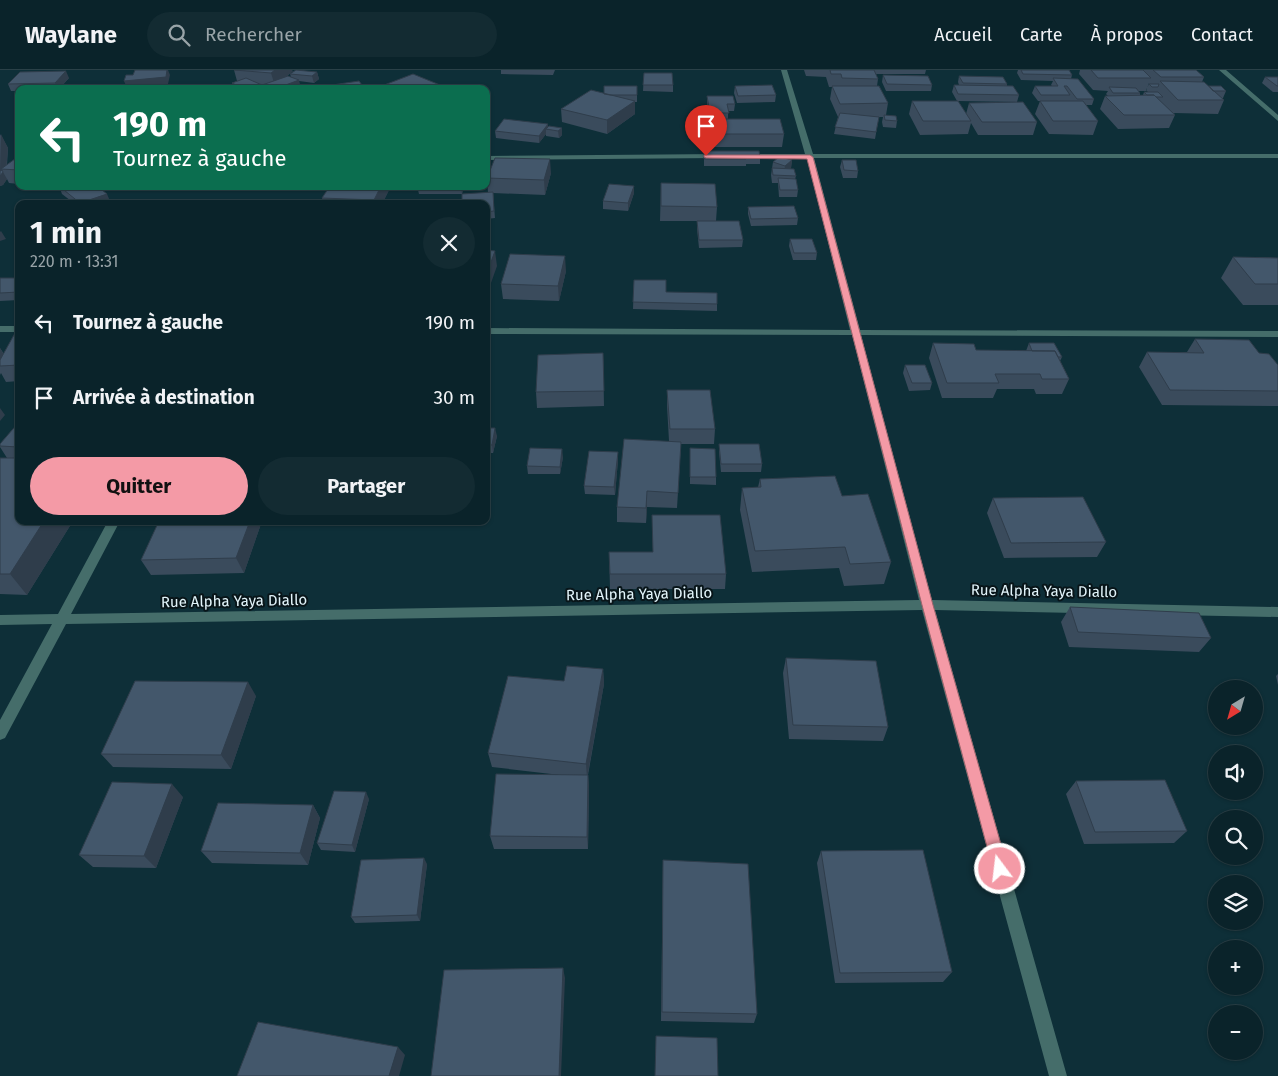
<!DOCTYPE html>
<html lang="fr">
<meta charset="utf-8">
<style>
body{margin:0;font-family:"Fira Sans",sans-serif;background:#132b32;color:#f1f3f6;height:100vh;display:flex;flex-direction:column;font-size:19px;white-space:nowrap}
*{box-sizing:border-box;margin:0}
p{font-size:16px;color:#99a4a8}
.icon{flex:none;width:28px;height:28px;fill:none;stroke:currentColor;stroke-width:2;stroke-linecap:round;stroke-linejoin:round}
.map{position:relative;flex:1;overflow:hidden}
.panel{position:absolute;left:15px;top:130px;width:475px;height:325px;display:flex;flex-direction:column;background:#0a232a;border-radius:10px;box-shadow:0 1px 4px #0004,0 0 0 1px #2a4047}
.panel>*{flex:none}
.top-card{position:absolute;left:15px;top:15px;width:475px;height:105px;border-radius:10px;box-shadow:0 1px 4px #0004,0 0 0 1px #2a4047;background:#0b6e4f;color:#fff;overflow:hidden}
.needle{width:32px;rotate:217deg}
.fabs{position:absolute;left:1208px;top:610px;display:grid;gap:10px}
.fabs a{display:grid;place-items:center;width:55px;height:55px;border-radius:50%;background:#0a232a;box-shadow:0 1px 4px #0004,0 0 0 1px #2a4047;font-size:25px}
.pin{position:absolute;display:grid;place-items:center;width:42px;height:42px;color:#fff;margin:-51px -21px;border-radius:50% 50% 50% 0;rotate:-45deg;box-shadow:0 0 5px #0007}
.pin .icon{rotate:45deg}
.me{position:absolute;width:55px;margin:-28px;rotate:345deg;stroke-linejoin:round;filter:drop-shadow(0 0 4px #0008)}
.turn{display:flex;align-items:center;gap:18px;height:105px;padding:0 15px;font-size:22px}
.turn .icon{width:65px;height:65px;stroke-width:2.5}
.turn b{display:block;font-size:35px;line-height:42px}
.round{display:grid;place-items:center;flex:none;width:52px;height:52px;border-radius:26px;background:#132b32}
.overview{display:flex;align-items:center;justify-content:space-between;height:85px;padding:0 15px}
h1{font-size:30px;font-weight:700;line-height:38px}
.button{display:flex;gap:10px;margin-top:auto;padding:10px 15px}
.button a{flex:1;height:58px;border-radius:30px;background:#f49aa6;color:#111;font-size:20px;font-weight:700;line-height:58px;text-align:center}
.button a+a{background:#132b32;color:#f1f3f6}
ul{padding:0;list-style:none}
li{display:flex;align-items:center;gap:15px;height:75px;padding:0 15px}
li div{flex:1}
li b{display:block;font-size:19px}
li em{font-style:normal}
header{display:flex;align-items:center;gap:30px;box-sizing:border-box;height:70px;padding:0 25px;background:#0a232a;border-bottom:1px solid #2a4047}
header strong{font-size:24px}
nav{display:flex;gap:28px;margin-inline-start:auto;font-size:18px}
.search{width:350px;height:45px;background:#132b32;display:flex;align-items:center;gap:12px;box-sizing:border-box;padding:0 18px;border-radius:28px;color:#99a4a8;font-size:19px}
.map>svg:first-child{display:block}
</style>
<header>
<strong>Waylane</strong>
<div class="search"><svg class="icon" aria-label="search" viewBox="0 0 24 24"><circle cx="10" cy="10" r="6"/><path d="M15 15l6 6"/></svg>Rechercher</div>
<nav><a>Accueil</a><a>Carte</a><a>À propos</a><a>Contact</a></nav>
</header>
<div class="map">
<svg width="1278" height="1006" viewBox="0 0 1278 1006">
<rect width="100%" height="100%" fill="#0e2f38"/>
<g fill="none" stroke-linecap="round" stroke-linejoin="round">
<path fill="#456d6a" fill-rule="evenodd" d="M781 0H787L813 84H1278V88H814L860 260 1278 261V267L861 265 932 530 1278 537V547L935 540 1067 1006H1049L922 540 66 554 5 668 0 670V650L52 554 0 555V545L58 544 108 451H120L71 544 919 530 852 265 486 264V258L850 260 807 88H744L740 86 744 84H805Z
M1219 0H1226L1278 45V51Z
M722 84V88H719L486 90V86Z
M0 256H19V262H0Z"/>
</g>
<path fill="#3a4b5c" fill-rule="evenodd" d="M234 0 293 1 287 6 291 7 290 4 317 2 319 9 314 13 299 11 300 17 295 19H234L232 13 237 11Z
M501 0H555L553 5 501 4Z
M804 0H926L925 4H876L878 9 877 16 888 33 886 45 897 51 896 58 883 57 882 52 883 47H874H879L875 69 834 64 838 47 830 29 832 17H829L826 7 806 6Z
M1018 0H1069L1072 5 1071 9 1094 29 1092 35H1086L1098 51 1093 65 1049 64 1035 44 1040 31H1038L1032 23 1035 16H1052L1051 15 1053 11 1021 10 1017 3Z
M1080 0H1196L1204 7 1202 12 1208 16 1226 21 1223 28H1221L1224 30 1218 44 1174 43 1175 45 1169 58 1118 59 1100 39 1105 26H1108L1106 24 1108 21 1093 20 1079 4ZM1149 13V14L1146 20 1148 22H1144L1143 25H1140V23L1138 21H1146Z
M644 3 673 15V22L643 21Z
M883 5 932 15 931 21H886L882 12Z
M959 6 1007 14V16L1019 25 1017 32 958 31 966 44 969 33 1037 52 1033 65H978L971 53 968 64 920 65 909 44 912 31H957L952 22 954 15H959L958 12Z
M1265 7H1278V22H1273L1262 13Z
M69 8 59 19H19V21H11L8 14Z
M637 16V32H635V44L607 64 562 52 561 39 604 24Z
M735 16 776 25 775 32 737 33 734 23Z
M707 26 735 34 734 41H728V49L784 64 782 77H707L704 63 705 49H709L707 32Z
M548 54V57L562 58V65L559 68 546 66V64L539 73 496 68 495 61Z
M0 64 8 78 7 95 19 100V114L9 113 7 109 3 115 0 116Z
M704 81 760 87V94H746V96H704Z
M792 90 791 98H790L796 106 795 109 798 120 797 127H779L778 113H772L771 105 773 92Z
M842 90 858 101 857 108H843L840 97Z
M551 103 545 125 493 123 495 148 486 149V134L488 122 487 108Z
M661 113 717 137 716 151 743 170 742 177 699 178 697 159V151H712H660Z
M59 116 110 131 102 134H75L62 124Z
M330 116H391L382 134H324L322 128Z
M417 116H464L462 124H419Z
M634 123 628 141 603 139V131Z
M748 137 798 148 797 155 751 156 748 144Z
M790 169 817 183 816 190H793L789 176Z
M1233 187 1278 188V235H1243L1221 208Z
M566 201 559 231 503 229 501 214Z
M0 208H19V230L0 231Z
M634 210 666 222 717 234V241L633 239Z
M19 263V311L6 312 1 303 0 305V278L4 284Z
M1195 269 1259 283 1278 295V336L1162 335 1139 297 1147 282H1187Z
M933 273 976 280 1026 281 1029 273 1062 287 1060 291 1069 309 1062 324H1036L1034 319H997L993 328H942L929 288Z
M603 283 604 336 537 338 536 322Z
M905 295 932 313 930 320 909 321 903 303Z
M667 320 715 359 714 374H681L677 438 647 437 646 453 617 452V437L669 371 667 336Z
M19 352V451H73L27 525 0 524V388H7L0 377V374Z
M486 358 497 366 493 383H486Z
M719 374 762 394 761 402H721L719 382Z
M690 378 716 407V415L690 414Z
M618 382V390L615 425 585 424 584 416Z
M563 387 560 404H528L527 396Z
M760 409 842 426 891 492 884 514 844 516 839 498 752 502 740 440 742 418 758 417Z
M993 428 1106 472 1097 487 1004 488 987 443Z
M652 445 726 504 725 519H610L609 482H653Z
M262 451 244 503 151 505 141 490Z
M1070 537 1211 568 1199 582 1069 577 1061 552Z
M786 588 888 657 883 671 789 669 783 603Z
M603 599 604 614 588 705 589 718 588 779H494L490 766 560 705 492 697 488 683 564 611Z
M1278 604V615L1276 606Z
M256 626 231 699 113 697 101 684Z
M1076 711 1187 761 1174 773 1084 774 1066 724Z
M183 727 156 798 93 797 79 785Z
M369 729 355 782 321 780 317 773Z
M313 735 320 748 308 795 212 793 201 781Z
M821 781 952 902 943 912 835 913 817 793Z
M663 790 757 944 754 953 661 951Z
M427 794 420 851 355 853 351 847Z"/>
<path fill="#2f3d4b" d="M167 0H168L170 5 168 14 127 18 124 11Z
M275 0H292L293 1 275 16 271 3Z
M66 1 69 8 59 19H57L55 13Z
M317 2 319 9 314 13 312 6Z
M299 10 300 17 295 19H275Z
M440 15 441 19H430Z
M635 31V44L607 64V50Z
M548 54V60L546 59V64L539 73V66Z
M562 58V65L559 68 558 61Z
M1 64 8 78 6 100V99H1L2 101H0Z
M550 89 551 103 545 125 544 110Z
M792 90 791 98 784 103 785 96Z
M3 102 7 109 3 115 0 116V106Z
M381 116H391L382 134H374V130Z
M461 116H464L462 124Z
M634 116V123L628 141V133Z
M107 124 110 131 102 134H80V133Z
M1 161 6 169 0 171V162Z
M495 181 497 196 486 227V206Z
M565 186 566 201 559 231 558 216Z
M0 278 7 290 0 296Z
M0 338 5 345 0 351Z
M495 358 497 366 493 383 492 375Z
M562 379 563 387 560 404V397Z
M618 382V390L615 425 614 417Z
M647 421V437L646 453V438Z
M44 451H73L27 525 10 504Z
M250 451H262L244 503 236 488Z
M603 599 604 614 587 708 586 694Z
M248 612 256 626 231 699 221 685Z
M588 705 589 718 588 779 587 767Z
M172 714 183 727 156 798 144 786Z
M366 722 369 729 355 782 352 775Z
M313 735 320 748 308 795 300 783Z
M424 788 427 794 420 851 417 845Z
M563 898 565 908 561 1006H559Z
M398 977 405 985 399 1006H389Z"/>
<path fill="#43576b" stroke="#2f3d4b" d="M135 0H167L166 7 124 11 126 5H133Z
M234 0H275L271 3Z
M296 0 317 2 312 6 290 4Z
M830 0H874L878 9 842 8 841 4H831Z
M1021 0H1069L1072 5 1023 4Z
M1091 0H1143L1151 8H1098Z
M1153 0H1196L1204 7H1161Z
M66 1 55 13 8 14 20 2Z
M644 3H672L673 15H643Z
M413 4 440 15 430 19H384L379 17Z
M883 5 928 6 932 15 887 14Z
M288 6 299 10 275 19H245L232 13 246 8 262 15Z
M959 6 1003 7 1007 14 963 13Z
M1265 7H1278V16H1277Z
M1053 8 1078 9 1094 29H1077L1067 16H1064L1070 25H1041L1035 16H1058Z
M359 11 365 19H320L319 17Z
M1160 11 1204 12 1224 30H1178Z
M1149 14H1159L1158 17H1152Z
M772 15 776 25 738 26 735 16Z
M954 15 1013 16 1019 25 958 24Z
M100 16 101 19H85Z
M604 16H637V25H610L604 24Z
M832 16H879L888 33 840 34Z
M1209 16H1221L1226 21H1213Z
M1109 17 1136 18 1140 23H1113Z
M591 20 635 31 607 50 561 39Z
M1144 22H1158L1163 27H1156L1154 25H1147Z
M1154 25 1175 45H1124L1105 26Z
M707 26H733L735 34H727L729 43H710Z
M912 31H958L971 51H923Z
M1040 31H1083L1098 51H1053Z
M1023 32 1037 52H982L969 33Z
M840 43 879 47 876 62 835 57Z
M884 45 896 46 897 51 885 50Z
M504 49 548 54 539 66 495 61Z
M705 49H780L784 64H707Z
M549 56 562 58 558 61 546 59Z
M704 81H759L760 87H746V89H704Z
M19 86V100L1 99Z
M779 87 792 90 785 96 773 92Z
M495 88 550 89 544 110 487 108Z
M842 90H856L858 101 844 100Z
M772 98 794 99 796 106 773 105Z
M2 100 3 102 0 106V101Z
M778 108 796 109 798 120H780Z
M661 113 715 114 717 137 661 136Z
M609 114 634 116 628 133 603 131Z
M59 116H97L107 124 80 133Z
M330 116H381L374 130 322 128Z
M493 122 494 141 486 142V134H462V124Z
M794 136 798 148 751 149 748 137Z
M697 151H739L743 170H699Z
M790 169H812L817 183H794Z
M486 180 495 181 486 206Z
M510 184 565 186 558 216 501 214Z
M1233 187 1278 188V214H1255Z
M0 208H19V222L0 223Z
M634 210H666V222L717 223V234L633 232Z
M15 263H19V295L0 296V290Z
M1195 269 1249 270 1259 283 1269 284 1278 295V321L1170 320 1147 282 1204 283Z
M933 273 974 274 976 280 1055 281 1069 309H1042L1040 304H995L999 313H947Z
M1029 273H1054L1062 287H1058L1055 281H1032Z
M603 283 604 321 536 322 538 285Z
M905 295H925L932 313H912Z
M667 320H710L715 359H670Z
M19 352V377L0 376V374Z
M486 358H495L492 375H486Z
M624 369 681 372 678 423 647 421 646 438 617 437Z
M719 374H759L762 394H721Z
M530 378 562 379 560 397 527 396Z
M690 378 715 379 716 407H690Z
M589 381 618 382 614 417 584 416Z
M0 388H19V451H44L10 504H0Z
M835 406 842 426 868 424 891 492 850 494 845 477 755 481 742 418 761 417 760 409Z
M1083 427 1106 472 1011 473 993 428Z
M652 445H720L726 504H610L609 482H653Z
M159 451H250L236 488 141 490Z
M1070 537 1199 543 1211 568 1078 562Z
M786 588 876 591 888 657 793 655Z
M567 596 603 599 586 694 488 683 508 606 564 611Z
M135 611 248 612 221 685 101 684Z
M496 704 588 705 587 767 490 766Z
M1165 710 1187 761 1095 762 1076 711Z
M112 712 172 714 144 786 79 785Z
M334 721 366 722 352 775 317 773Z
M218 733 313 735 300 783 201 781Z
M923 780 952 902 840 903 821 781Z
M424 788 417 845 351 847 361 790Z
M663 790 748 794 757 944 662 942Z
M563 898 559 1006H431L444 900Z
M258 952 398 977 389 1006H237Z
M656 966 717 968 718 1006H655Z"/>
<path fill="#f49aa6" stroke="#9f646c" d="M704 85H810L813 87 933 535 1008 799 1005 804 1000 806 995 804 993 799 922 535 807 89 706 88 704 87Z"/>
<g text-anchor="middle" stroke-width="4" stroke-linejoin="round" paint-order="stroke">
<g font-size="15" fill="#e2f4fa" stroke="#081519">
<text transform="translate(1044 521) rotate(1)" y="5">Rue Alpha Yaya Diallo</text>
<text transform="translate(639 524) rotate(-1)" y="5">Rue Alpha Yaya Diallo</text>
<text transform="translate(234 531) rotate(-1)" y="5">Rue Alpha Yaya Diallo</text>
</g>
</g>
</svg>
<div class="fabs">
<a><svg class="needle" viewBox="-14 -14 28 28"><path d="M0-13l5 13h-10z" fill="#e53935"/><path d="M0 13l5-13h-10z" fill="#99a4a8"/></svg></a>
<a><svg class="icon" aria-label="sound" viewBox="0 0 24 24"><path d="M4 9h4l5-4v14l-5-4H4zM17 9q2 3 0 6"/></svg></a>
<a><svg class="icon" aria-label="search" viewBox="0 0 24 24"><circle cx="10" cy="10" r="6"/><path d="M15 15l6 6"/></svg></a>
<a><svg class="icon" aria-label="layers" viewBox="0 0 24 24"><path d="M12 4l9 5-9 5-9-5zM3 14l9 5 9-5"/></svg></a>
<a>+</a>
<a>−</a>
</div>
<div class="pin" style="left:706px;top:86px;background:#d93025"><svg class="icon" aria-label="arrive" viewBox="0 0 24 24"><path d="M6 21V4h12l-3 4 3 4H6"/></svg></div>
<svg class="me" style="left:1000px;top:799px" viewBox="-20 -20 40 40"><circle r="17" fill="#f49aa6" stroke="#fff" stroke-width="3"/><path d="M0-11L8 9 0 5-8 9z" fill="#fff"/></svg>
<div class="top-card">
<div class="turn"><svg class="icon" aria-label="left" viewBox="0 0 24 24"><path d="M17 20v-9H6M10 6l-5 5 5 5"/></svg><div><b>190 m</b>Tournez à gauche</div></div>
</div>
<section class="panel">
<div class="overview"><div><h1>1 min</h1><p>220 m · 13:31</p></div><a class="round"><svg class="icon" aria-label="close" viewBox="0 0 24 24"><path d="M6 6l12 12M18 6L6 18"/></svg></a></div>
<ul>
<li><svg class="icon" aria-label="left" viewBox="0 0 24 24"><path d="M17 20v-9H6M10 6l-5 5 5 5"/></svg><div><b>Tournez à gauche</b></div><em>190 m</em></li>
<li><svg class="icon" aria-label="arrive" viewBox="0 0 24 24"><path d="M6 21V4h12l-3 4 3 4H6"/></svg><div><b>Arrivée à destination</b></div><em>30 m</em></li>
</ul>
<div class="button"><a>Quitter</a><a>Partager</a></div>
</section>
</div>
